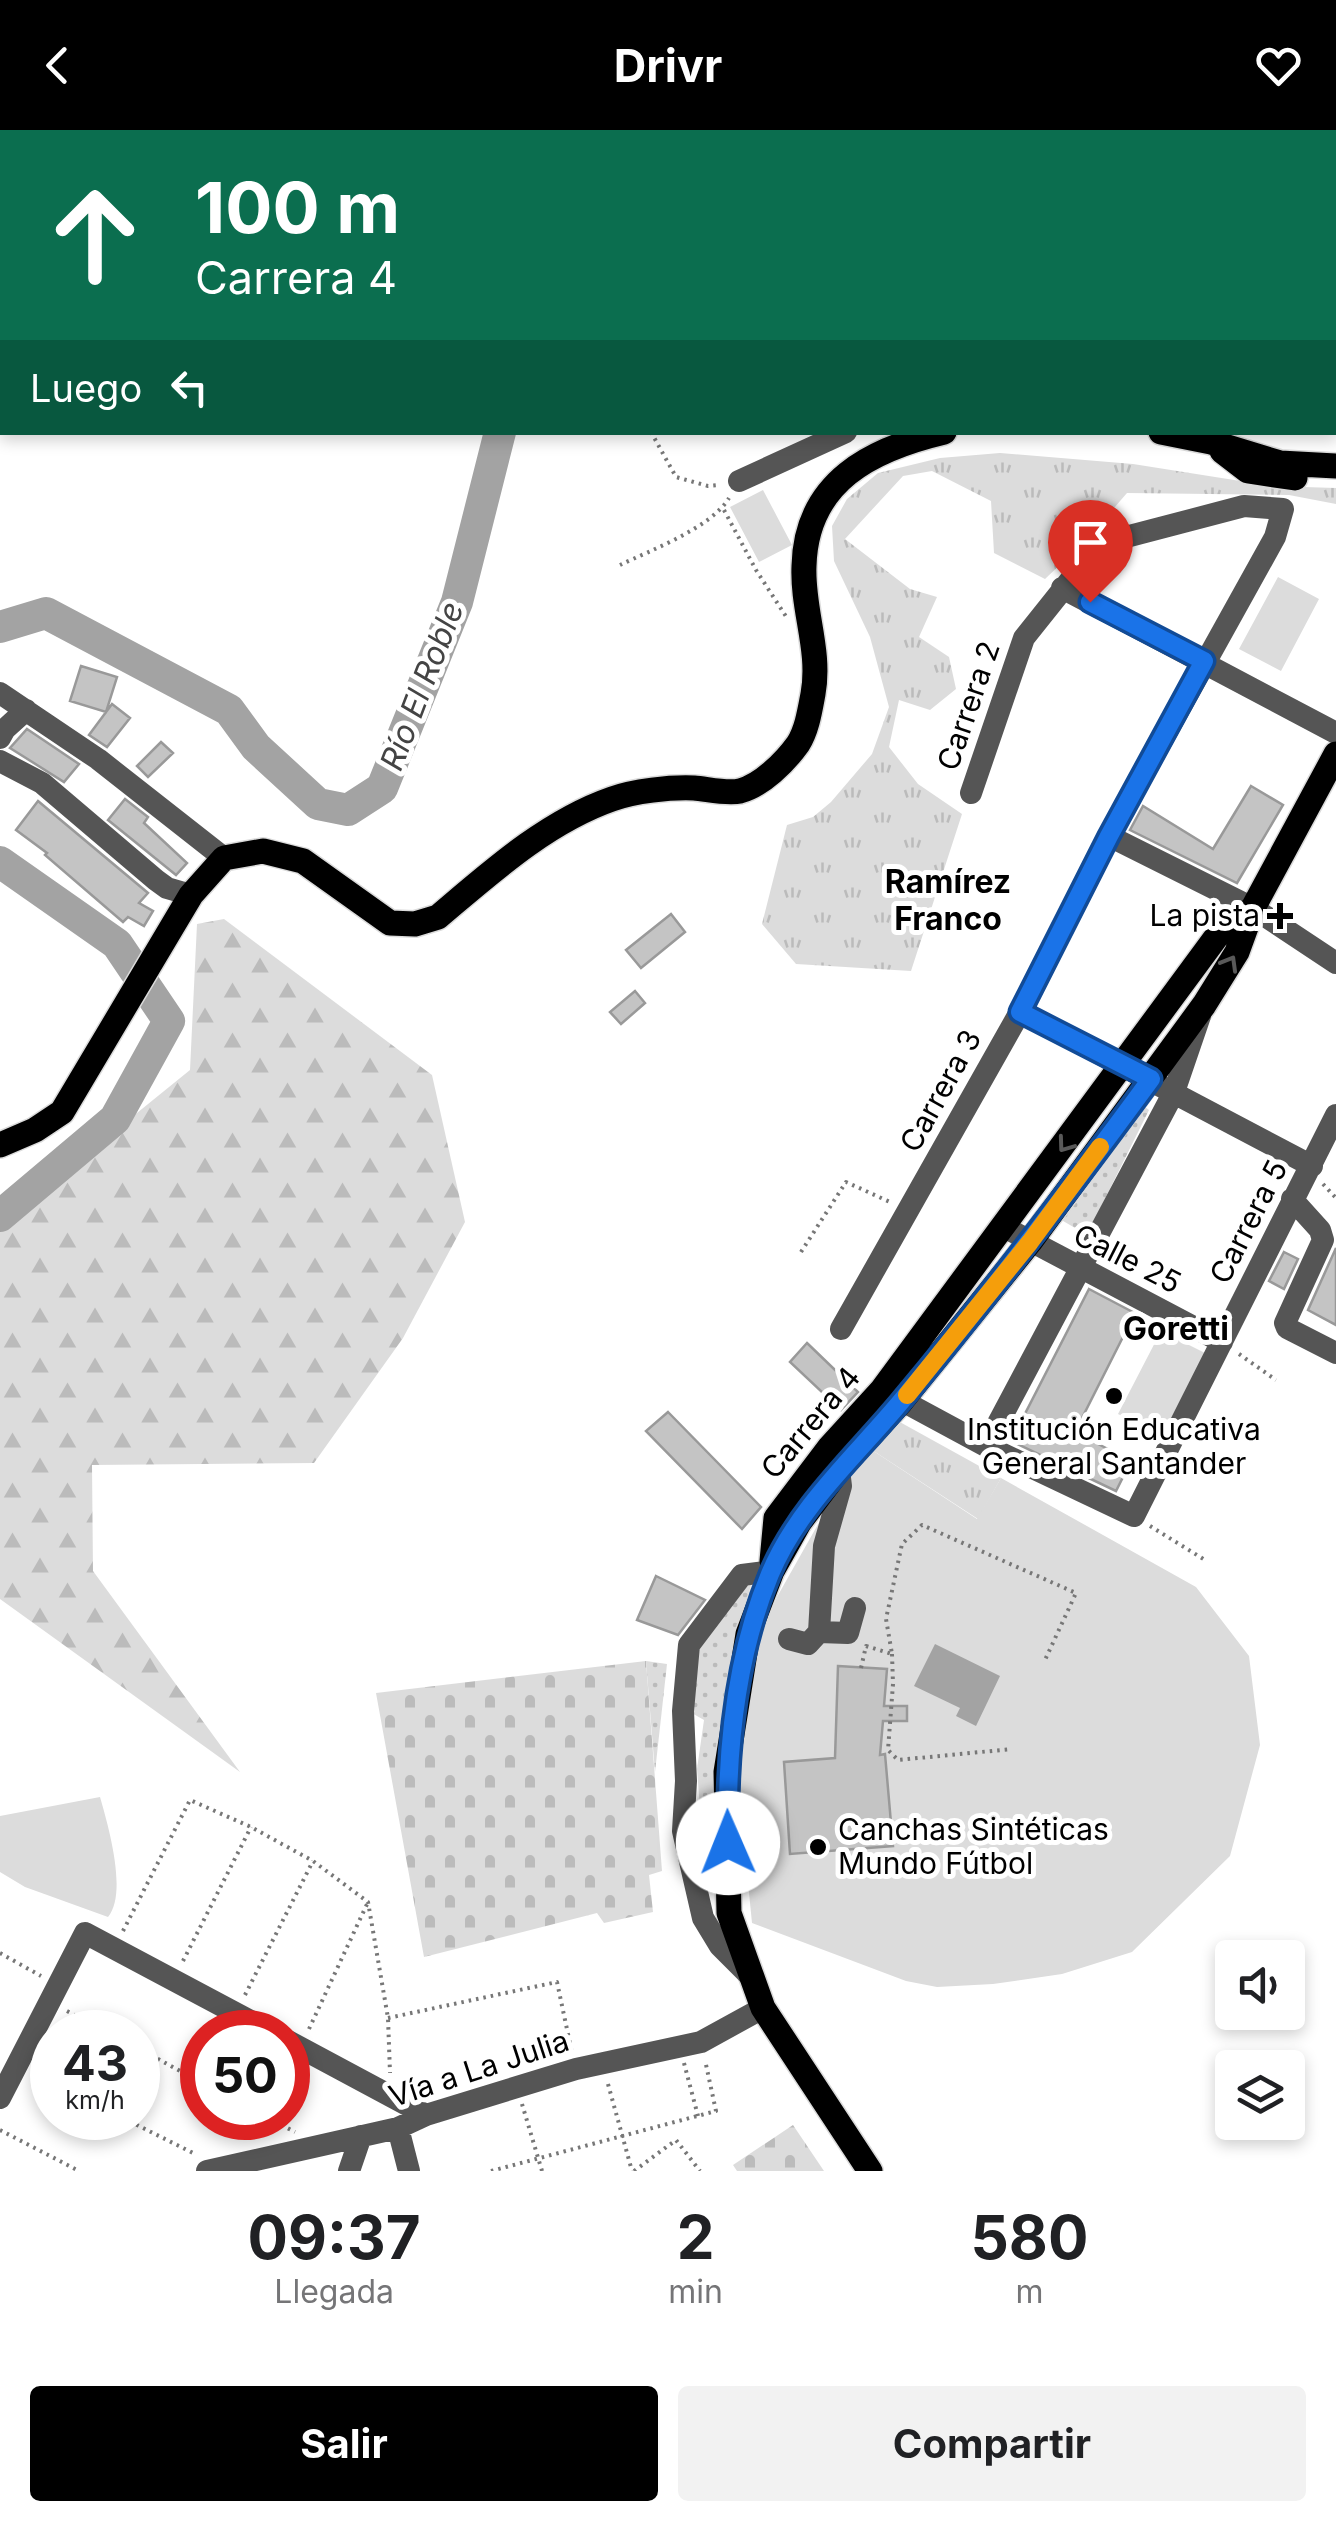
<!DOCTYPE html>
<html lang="es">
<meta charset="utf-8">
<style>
body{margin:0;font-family:Inter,sans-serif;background:#f2f2f2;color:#202124;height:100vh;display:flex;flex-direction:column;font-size:38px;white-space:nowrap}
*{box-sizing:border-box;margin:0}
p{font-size:32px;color:#757577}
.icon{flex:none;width:55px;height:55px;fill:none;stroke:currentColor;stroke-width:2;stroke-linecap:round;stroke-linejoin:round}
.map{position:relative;height:2041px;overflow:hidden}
.drawer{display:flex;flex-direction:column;background:#fff;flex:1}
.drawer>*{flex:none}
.hud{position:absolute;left:0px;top:0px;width:1338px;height:305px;box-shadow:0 5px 15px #0003;background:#0b6e4f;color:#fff;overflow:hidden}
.buttons{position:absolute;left:1215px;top:1810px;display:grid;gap:20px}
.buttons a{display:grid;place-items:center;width:90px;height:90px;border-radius:10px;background:#fff;box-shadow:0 5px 15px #0003;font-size:50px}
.speed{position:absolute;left:30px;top:1880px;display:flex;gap:20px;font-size:50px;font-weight:700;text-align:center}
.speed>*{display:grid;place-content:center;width:130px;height:130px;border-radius:50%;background:#fff;box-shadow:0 5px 15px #0003;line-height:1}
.speed small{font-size:25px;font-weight:400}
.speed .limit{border:15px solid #d22;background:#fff;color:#111}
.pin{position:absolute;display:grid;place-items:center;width:85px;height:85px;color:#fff;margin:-102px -42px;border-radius:50% 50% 50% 0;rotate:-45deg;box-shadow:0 0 10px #0007}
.pin .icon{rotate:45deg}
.me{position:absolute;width:110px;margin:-55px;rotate:359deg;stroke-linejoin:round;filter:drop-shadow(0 0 8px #0008)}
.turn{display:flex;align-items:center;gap:35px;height:210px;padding:0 30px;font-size:45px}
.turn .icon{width:130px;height:130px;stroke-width:2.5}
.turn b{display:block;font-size:70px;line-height:85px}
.then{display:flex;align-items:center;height:95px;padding:0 30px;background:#0003;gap:20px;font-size:38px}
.eta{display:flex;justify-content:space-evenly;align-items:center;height:170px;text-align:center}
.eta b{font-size:60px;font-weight:700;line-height:70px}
.button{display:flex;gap:20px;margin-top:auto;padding:20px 30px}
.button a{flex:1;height:115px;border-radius:10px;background:#000;color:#fff;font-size:40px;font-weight:700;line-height:115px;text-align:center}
.button a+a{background:#f2f2f2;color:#202124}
header{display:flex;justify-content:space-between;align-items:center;height:130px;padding:0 30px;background:#000;color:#fff;font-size:45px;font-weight:700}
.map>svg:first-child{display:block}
</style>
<header><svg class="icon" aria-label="back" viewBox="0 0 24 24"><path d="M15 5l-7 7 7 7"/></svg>Drivr<svg class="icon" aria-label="heart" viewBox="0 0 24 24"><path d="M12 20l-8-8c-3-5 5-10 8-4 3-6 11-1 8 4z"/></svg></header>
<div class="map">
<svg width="1336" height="2041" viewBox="0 0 1336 2041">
<defs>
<pattern id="grass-tufts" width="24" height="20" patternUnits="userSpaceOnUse" patternTransform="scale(2.5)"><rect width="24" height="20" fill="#dcdcdc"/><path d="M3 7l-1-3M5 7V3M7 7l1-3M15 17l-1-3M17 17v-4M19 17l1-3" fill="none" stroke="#bbb"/></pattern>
<pattern id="forest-firs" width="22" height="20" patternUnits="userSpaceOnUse" patternTransform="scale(2.5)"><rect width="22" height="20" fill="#dcdcdc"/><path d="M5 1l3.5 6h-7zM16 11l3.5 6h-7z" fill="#bbb"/></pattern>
<pattern id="cemetery-stones" width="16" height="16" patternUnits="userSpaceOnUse" patternTransform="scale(2.5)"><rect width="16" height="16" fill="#dcdcdc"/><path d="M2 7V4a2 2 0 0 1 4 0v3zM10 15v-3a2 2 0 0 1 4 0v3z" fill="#bbb"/></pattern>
<pattern id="garden-dots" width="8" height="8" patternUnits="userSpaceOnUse" patternTransform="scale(2.5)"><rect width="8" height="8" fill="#dcdcdc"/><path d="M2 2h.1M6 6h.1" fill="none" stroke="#bbb" stroke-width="1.8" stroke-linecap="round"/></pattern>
</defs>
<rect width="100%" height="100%" fill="#fff"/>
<path fill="url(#grass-tufts)" d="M1000 323 1133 334 1272 356 1336 358V374L1289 365 1127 363 1088 408 1045 449 994 423 991 371 932 341 903 346 845 409 910 459 937 467 919 507 949 527 956 559 930 580 899 570 889 617 918 654 962 684 911 841 796 834 762 794 787 695 813 687 831 672 872 624 889 577 870 507 834 431 832 396 847 369 878 343 940 328Z
M898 1291 1001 1348 978 1389 872 1320Z"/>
<path fill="url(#forest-firs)" d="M224 789 432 945 465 1092 403 1208 314 1333 92 1335 93 1441 240 1642 0 1469V1094L190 940 197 794Z"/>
<path fill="url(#cemetery-stones)" d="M646 1531 662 1741 649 1745 653 1782 604 1793 597 1783 424 1827 376 1563Z
M793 1995 824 2041H737L733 2035Z"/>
<path fill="#dcdcdc" d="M763 360 792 415 759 432 730 377Z
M1278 447 1319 469 1281 541 1239 519Z
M1161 1201 1209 1225 1166 1308 1118 1284Z
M872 1320 977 1389 1001 1348 1196 1457 1249 1526 1260 1615 1230 1726 1132 1822 1062 1844 993 1854 937 1857 906 1851 752 1793 737 1641 759 1509 777 1467 830 1373Z
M100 1667C108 1695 128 1763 108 1787L25 1757 0 1742V1686Z"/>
<path fill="url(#garden-dots)" d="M1141 974 1149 980 1087 1105 1058 1088Z
M752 1452C721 1551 711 1654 708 1757L701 1758 689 1704 701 1692 697 1639 704 1590 690 1582 697 1513 743 1453Z
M646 1531 667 1534 655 1642Z"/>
<path fill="#a3a3a3" d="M935 1514 1000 1546 976 1596 956 1586 960 1578 914 1556Z"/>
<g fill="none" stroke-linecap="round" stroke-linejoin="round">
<path stroke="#a3a3a3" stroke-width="32" d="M1139 0V2
M984 2 986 0
M1335 40H1336
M0 497 46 483 229 580 256 617 318 674 348 680 382 658 457 472 500 302
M0 732 117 814 169 891 115 989 0 1086"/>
</g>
<path fill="#c4c4c4" stroke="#999" stroke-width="2.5" d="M81 536 117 547 106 582 70 571Z
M112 574 130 588 107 617 89 605Z
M27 599 79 634 64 652 10 618Z
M161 612 173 623 148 647 137 636Z
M1251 656 1283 675 1237 753 1130 700 1143 676 1213 719Z
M125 669 148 687 144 693 187 733 176 745 108 690Z
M38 671 148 763 139 773 153 781 144 796 128 787 123 792 45 725 47 723 16 700Z
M671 784 685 802 641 838 626 820Z
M635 861 645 873 621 894 610 882Z
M1336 1118V1195L1308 1180Z
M1284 1122 1298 1129 1284 1159 1269 1151Z
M1089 1159 1146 1189 1138 1205 1127 1199 1075 1302 1131 1331 1116 1361 1011 1311Z
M807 1213 858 1262 841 1280 790 1232Z
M668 1282 761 1377 742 1399 646 1301Z
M656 1446 705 1470 678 1505 637 1490Z
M838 1536 887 1539 884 1576H907V1591H883L880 1625 885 1624 893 1716 790 1724 784 1632 835 1628Z"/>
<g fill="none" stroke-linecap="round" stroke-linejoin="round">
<g stroke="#dbdbdb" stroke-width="28">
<path id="major" d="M1161 302 1211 312 1280 333 1336 336
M1222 321 1248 341 1295 348
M0 1015 35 1000 62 982 191 765 224 728 263 721 303 731 390 793 415 794 438 787C490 743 546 692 612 669 634 661 670 657 694 658 707 659 727 664 740 661 762 655 785 632 798 614 807 600 810 580 813 564 821 520 802 480 804 436 806 351 872 319 944 302
M772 1431 776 1388 829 1318 882 1260 1217 806 1253 778
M870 2041 763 1878 729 1783 726 1642 748 1504 772 1441 799 1393 839 1340 901 1272 1030 1112 1204 875 1237 822 1253 778 1336 624"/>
</g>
<path stroke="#777" stroke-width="4" stroke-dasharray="2.5 5" stroke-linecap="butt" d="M651 302 676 347 708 356 719 355
M724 380 756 440 787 488
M620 435C651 420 711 398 729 368
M1323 1054 1336 1068
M801 1122 846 1052 890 1072
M1239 1224 1276 1250
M1150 1396 1205 1430
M892 1524 893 1554 888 1620 898 1630 1012 1619
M861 1538 866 1516 892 1524 886 1489 902 1414 922 1395 1076 1463 1045 1530
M123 1801 190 1670 251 1697 313 1731 368 1772 388 1888 390 1943
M0 1823 41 1846
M183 1831 251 1697
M245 1865 313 1731
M67 1881 107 1902
M388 1888 557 1852 572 1923
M309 1899 368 1772
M138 1918 202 1953
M684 1933 698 1986
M35 1943 52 1952
M608 1954 632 2041
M522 1974 542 2041
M123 1988 195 2024
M268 1988 295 2002
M0 2000 79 2041
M491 2041 716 1981 705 1930
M634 2041 676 2010 700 2041"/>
<path stroke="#555" stroke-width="22" d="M739 351 846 302
M1062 458 1336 603
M0 563 98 629 224 728
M0 608 5 599 26 580
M0 631 42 653 156 750 167 758 191 765
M1109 706 1253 778 1336 833
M1020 882 1312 1036
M1292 1069 1320 1100 1323 1110 1285 1193 1287 1198 1336 1223
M1004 1097 1222 1212
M841 1199 1020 882 1109 706 1275 407 1283 379 1244 376 1099 414 1024 508 971 663
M886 1262 986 1316 1134 1386 1336 985
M986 1316 1174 962 1200 886
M839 1340 841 1356 824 1416 819 1502 848 1503 855 1478
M789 1509 808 1514 819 1502
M751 1847 720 1816 703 1788 683 1701 686 1651 683 1581 689 1515 742 1445 772 1441
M288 1911 426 1985
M0 1968 85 1803 271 1902
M398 1998 409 2041
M207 2041 398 1998 426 1985 576 1939 701 1912 763 1878
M349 2041 361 2006"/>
<use href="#major" stroke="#000" stroke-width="25"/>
</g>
<defs><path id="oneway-chevron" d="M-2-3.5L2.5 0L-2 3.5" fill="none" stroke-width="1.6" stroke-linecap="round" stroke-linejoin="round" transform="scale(2.5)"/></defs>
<g stroke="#595959">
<use href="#oneway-chevron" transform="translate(1230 833) rotate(-60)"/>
<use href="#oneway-chevron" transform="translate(1065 1015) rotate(126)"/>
</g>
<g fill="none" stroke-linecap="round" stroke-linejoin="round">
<g stroke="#114b97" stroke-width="25">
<path id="route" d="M728 1713C726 1623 735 1528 770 1444 799 1375 857 1325 903 1269 990 1165 1071 1058 1151 949L1020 882 1109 706 1204 531 1090 472"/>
</g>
<use href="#route" stroke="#1a73e8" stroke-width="18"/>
<path stroke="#f59e0b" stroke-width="18" d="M907 1265 1030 1112 1100 1017"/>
</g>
<g fill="#000" stroke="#fff" stroke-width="4">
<path d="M1275 771h10v10h10v10h-10v10h-10v-10h-10v-10h10z"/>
<circle cx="1114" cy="1266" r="10"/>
<circle cx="818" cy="1717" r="10"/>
</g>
<g text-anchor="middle" stroke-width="10" stroke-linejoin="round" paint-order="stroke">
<g font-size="30" fill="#000" stroke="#fff">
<text transform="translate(969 576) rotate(-71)" y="10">Carrera 2</text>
<text transform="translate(941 961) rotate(-61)" y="10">Carrera 3</text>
<text transform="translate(1249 1092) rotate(-63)" y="10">Carrera 5</text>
<text transform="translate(1127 1129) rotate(27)" y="10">Calle 25</text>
<text transform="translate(811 1293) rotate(-50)" y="10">Carrera 4</text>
<text transform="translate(479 1939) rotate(-18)" y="10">Vía a La Julia</text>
</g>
<g font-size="30" fill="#000" stroke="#fff" text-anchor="end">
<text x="1260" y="796">La pista</text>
<text x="1114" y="1310" text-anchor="middle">Institución Educativa<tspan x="1114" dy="34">General Santander</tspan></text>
<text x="838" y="1710" text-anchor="start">Canchas Sintéticas<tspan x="838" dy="34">Mundo Fútbol</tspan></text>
</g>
<g font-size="32" font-style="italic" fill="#444" stroke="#fff">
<text transform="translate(422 556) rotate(-69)" y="11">Río El Roble</text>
</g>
<g font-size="32" font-weight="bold" fill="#000" stroke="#fff">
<text x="948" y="763">Ramírez<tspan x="948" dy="37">Franco</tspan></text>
<text x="1176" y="1210">Goretti</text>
</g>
</g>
</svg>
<div class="buttons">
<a><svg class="icon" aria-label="sound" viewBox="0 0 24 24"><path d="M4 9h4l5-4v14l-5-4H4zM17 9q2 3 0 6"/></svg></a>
<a><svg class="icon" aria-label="layers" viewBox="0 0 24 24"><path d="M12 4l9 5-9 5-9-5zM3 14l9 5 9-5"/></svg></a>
</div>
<div class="speed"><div>43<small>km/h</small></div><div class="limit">50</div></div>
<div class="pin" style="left:1090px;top:472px;background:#d93025"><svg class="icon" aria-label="arrive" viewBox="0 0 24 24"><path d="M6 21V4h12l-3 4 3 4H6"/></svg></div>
<svg class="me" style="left:728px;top:1713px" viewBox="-20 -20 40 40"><circle r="19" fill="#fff"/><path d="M0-13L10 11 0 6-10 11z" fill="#1a73e8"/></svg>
<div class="hud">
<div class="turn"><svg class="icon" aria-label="ahead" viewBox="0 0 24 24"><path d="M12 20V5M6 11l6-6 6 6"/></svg><div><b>100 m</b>Carrera 4</div></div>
<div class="then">Luego<svg class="icon" aria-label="left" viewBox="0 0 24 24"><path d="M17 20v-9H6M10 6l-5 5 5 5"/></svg></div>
</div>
</div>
<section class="drawer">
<div class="eta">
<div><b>09:37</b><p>Llegada</p></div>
<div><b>2</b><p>min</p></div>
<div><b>580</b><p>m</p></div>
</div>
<div class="button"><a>Salir</a><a>Compartir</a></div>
</section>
